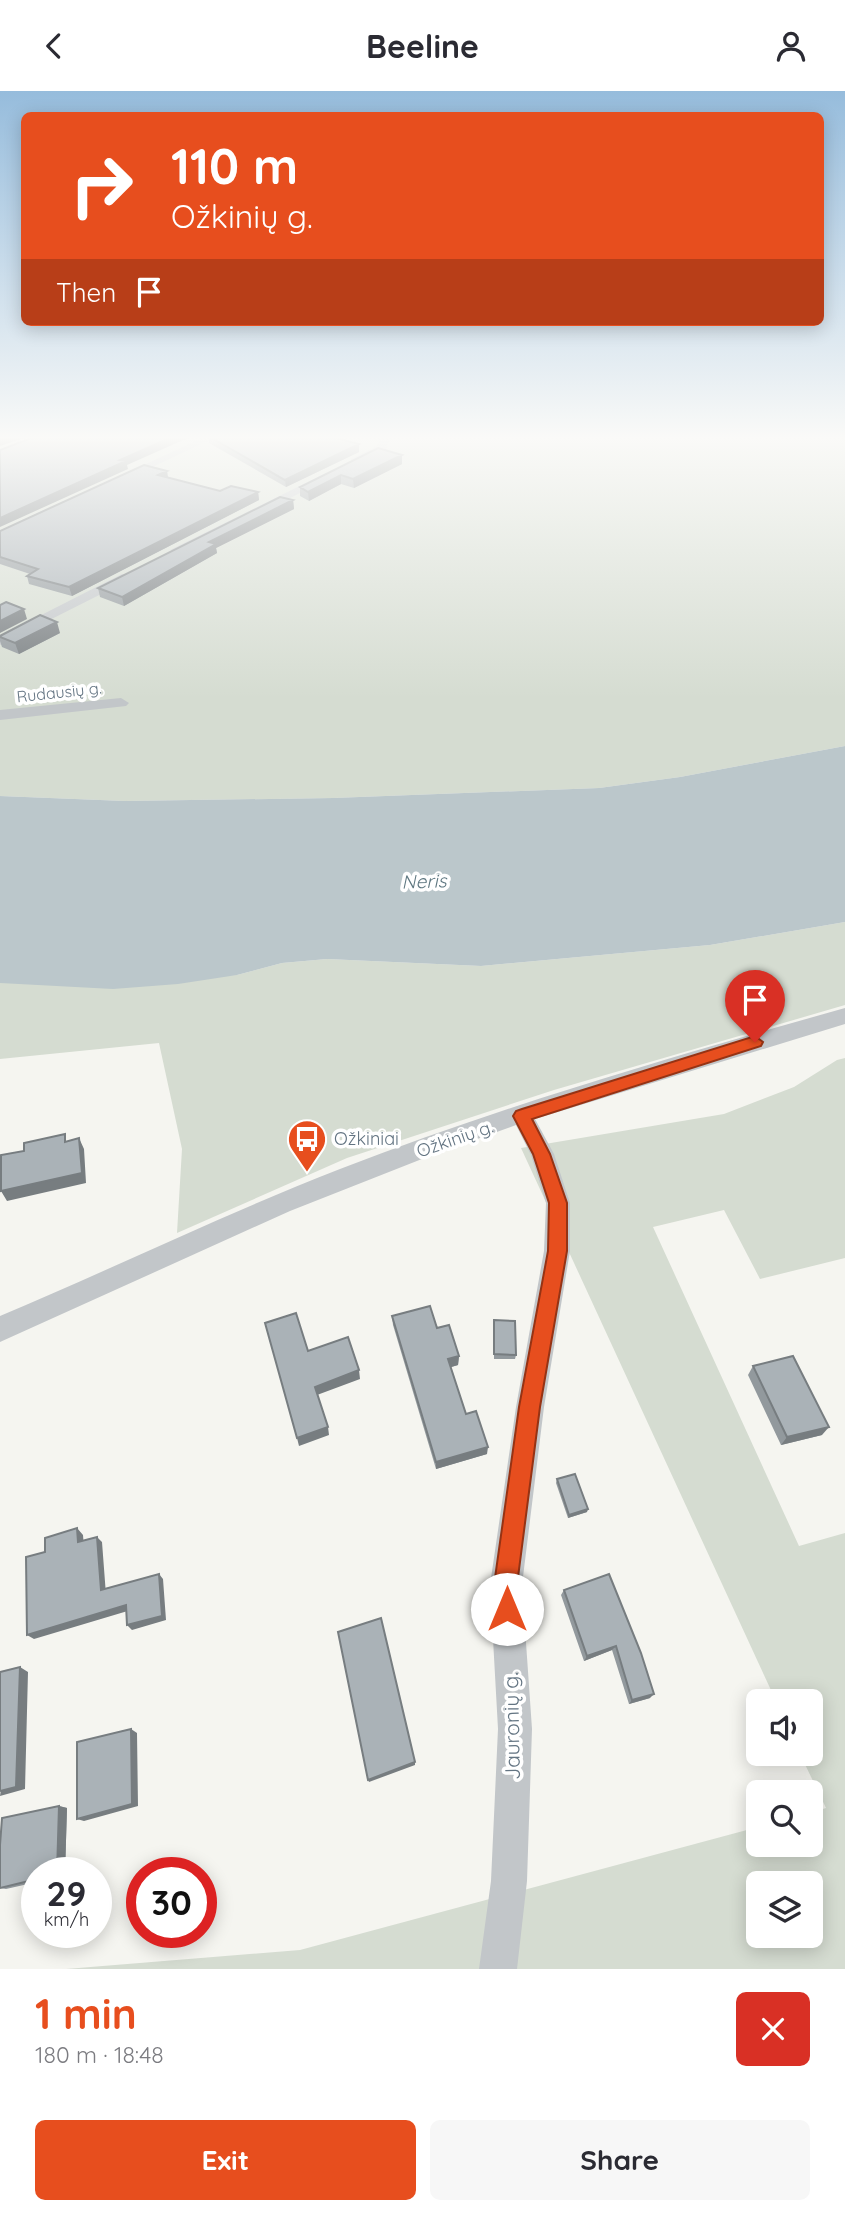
<!DOCTYPE html>
<meta charset="utf-8">
<style>
body{margin:0;font-family:Quicksand,sans-serif;background:#f7f7f7;color:#2b2b33;height:100vh;display:flex;flex-direction:column;font-size:26px;white-space:nowrap}
*{box-sizing:border-box;margin:0}
p{font-size:23px;color:#7c7c81}
.icon{flex:none;width:38px;height:38px;fill:none;stroke:currentColor;stroke-width:2;stroke-linecap:round;stroke-linejoin:round}
.map{position:relative;height:1878px;overflow:hidden}
.panel{display:flex;flex-direction:column;background:#fff;flex:1}
.panel>*{flex:none}
.hud{position:absolute;left:21px;top:21px;width:803px;height:214px;border-radius:10px;box-shadow:0 4px 18px #0003;background:#e74e1e;color:#fff;overflow:hidden}
.fabs{position:absolute;left:746px;top:1598px;display:grid;gap:14px}
.fabs a{display:grid;place-items:center;width:77px;height:77px;border-radius:10px;background:#fff;box-shadow:0 4px 18px #0003;font-size:35px}
.speed{position:absolute;left:21px;top:1766px;display:flex;gap:14px;font-size:35px;font-weight:700;text-align:center}
.speed>*{display:grid;place-content:center;width:91px;height:91px;border-radius:50%;background:#fff;box-shadow:0 4px 18px #0003;line-height:1}
.speed small{font-size:18px;font-weight:400}
.speed .limit{border:10px solid #d22;background:#fff;color:#111}
.pin{position:absolute;display:grid;place-items:center;width:60px;height:60px;color:#fff;margin:-72px -30px;border-radius:50% 50% 50% 0;rotate:-45deg;box-shadow:0 0 7px #0007}
.pin .icon{rotate:45deg}
.me{position:absolute;width:77px;margin:-38px;rotate:0deg;stroke-linejoin:round;filter:drop-shadow(0 0 5px #0008)}
.turn{display:flex;align-items:center;gap:24px;height:147px;padding:0 35px;font-size:32px}
.turn .icon{width:91px;height:91px;stroke-width:2.5}
.turn b{display:block;font-size:49px;line-height:60px}
.then{display:flex;align-items:center;height:66px;padding:0 35px;background:#0003;gap:14px;font-size:26px}
.round{display:grid;place-items:center;flex:none;width:74px;height:74px;border-radius:10px;background:#f7f7f7}
.headline{display:flex;align-items:center;justify-content:space-between;height:119px;padding:0 35px}
h1{font-size:42px;font-weight:700;line-height:52px;color:#e74e1e}
.button{display:flex;gap:14px;margin-top:auto;padding:14px 35px}
.button a{flex:1;height:80px;border-radius:10px;background:#e74e1e;color:#fff;font-size:28px;font-weight:700;line-height:80px;text-align:center}
.button a+a{background:#f7f7f7;color:#2b2b33}
header{display:flex;justify-content:space-between;align-items:center;height:91px;padding:0 35px;background:#fff;font-size:32px;font-weight:700}
.map>svg:first-child{display:block}
</style>
<header><svg class="icon" aria-label="back" viewBox="0 0 24 24"><path d="M15 5l-7 7 7 7"/></svg>Beeline<svg class="icon" aria-label="person" viewBox="0 0 24 24"><circle cx="12" cy="8" r="4"/><path d="M4 21q1-7 8-7t8 7"/></svg></header>
<div class="map">
<svg width="845" height="1878" viewBox="0 0 845 1878">
<rect width="100%" height="100%" fill="#f5f5f0"/>
<path fill="#d5dcd1" fill-rule="evenodd" d="M0 346H845V655L680 686 599 697 333 707 125 710 0 705Z
M845 831V914L554 999 347 1067 177 1142 182 1058 159 952 0 968V892L237 884 282 872 327 868 481 875 710 854Z
M845 967V1167L760 1188 724 1119 653 1136 799 1455 845 1442V1878H66L300 1859 758 1736V1754H810V1722L826 1717 800 1663 810 1662V1610H776L521 1057 724 1023 794 996 837 969ZM758 1792H810V1844H758Z"/>
<path fill="#bbc7cb" d="M845 655V831L710 854 481 875 327 868 282 872 237 884 178 893 113 898 0 892V705L125 710 333 707 599 697 680 686Z"/>
<g fill="none" stroke-linecap="round" stroke-linejoin="round">
<path fill="#c2c6c9" fill-rule="evenodd" d="M204 346H216L125 389 116 387Z
M380 346H390L386 359 359 372H351V368L377 355Z
M326 382 331 385 330 387 180 462 170 459Z
M122 483 127 484V490L0 554V545Z
M121 607 129 612 126 615 0 629V619Z
M845 917V933L535 1028 554 1063 570 1112V1160L544 1316 522 1494 532 1638 527 1790 517 1878H479L491 1790 498 1638 490 1494 516 1316 544 1160 546 1112 531 1064 516 1034 427 1066 290 1120 0 1251V1225C114 1177 225 1123 340 1078 505 1014 675 965 845 917Z"/>
</g>
<path fill="#92999d" d="M209 346H339L336 347 359 361 286 396 209 352Z
M402 364V373L354 397 341 393 309 410 300 405V396Z
M167 380 168 387 220 400 258 401 259 409 72 505 29 493 27 485 30 483 0 473V440Z
M293 409 294 418 216 457 217 462 124 515 100 506 98 497Z
M60 542 19 563 2 556 0 550V545Z
M392 1225 437 1237 459 1265 458 1274 451 1276 466 1323 487 1363 436 1378 393 1234Z
M494 1229 516 1264 515 1268H494Z
M753 1275 822 1344 781 1354 748 1284Z
M557 1388 587 1421 568 1427 556 1392Z
M609 1483 650 1607 629 1613 612 1559 584 1570 561 1504 564 1499Z
M59 1715 67 1717 65 1782H37V1791L6 1798 0 1797V1754Z"/>
<path fill="#777d80" d="M4 346H27L0 355V347Z
M172 346H190L127 374 128 378 0 436V427L120 369Z
M359 353V361L286 396 285 389Z
M402 364V373L354 397 353 388Z
M167 380 168 388 158 384Z
M341 384V393L309 410 308 401Z
M258 401 259 409 72 505 69 496Z
M293 409 294 418 216 457 217 462 124 515 122 506 209 451Z
M24 518 27 528 0 542V530Z
M57 531 60 542 19 563 15 552Z
M79 1047 84 1058 86 1092 7 1110 1 1100Z
M459 1265 458 1274 448 1277V1268Z
M359 1279 360 1288 317 1304 315 1296Z
M328 1336 329 1344 299 1355 297 1347Z
M829 1336 822 1344 781 1354 787 1346Z
M488 1356 487 1363 436 1378V1371Z
M588 1418 587 1421 568 1427 569 1424Z
M77 1437 83 1444 84 1457 78 1451Z
M97 1446 102 1451 106 1504 101 1499Z
M159 1483 163 1488 166 1529 132 1539 127 1534Z
M126 1514 131 1519 34 1548 27 1544Z
M616 1555 612 1559 584 1570 587 1565Z
M20 1576 28 1581 25 1698 0 1705Z
M654 1603 650 1607 629 1613 632 1609Z
M131 1638 137 1642 138 1715 84 1730 77 1728Z
M415 1671V1674L369 1691 368 1689Z
M59 1715 67 1717 65 1782H57Z"/>
<path fill="#aab2b7" stroke="#777d80" stroke-width="2" d="M34 346H172L120 369 126 370 0 427V359Z
M210 346H332L359 353 285 389Z
M378 357 402 364 353 388 341 384 308 401 300 396Z
M144 374 167 380 158 384 220 400 231 395 258 401 69 496 27 485 38 478 0 466V440Z
M280 406 293 409 209 451 216 453 122 506 98 497Z
M6 511 24 518 0 530V514Z
M40 524 57 531 15 552 0 546V545Z
M65 1043V1051L79 1047 82 1082 1 1100V1064L24 1060V1052Z
M430 1215 437 1237 449 1234 459 1265 448 1268 466 1323 476 1320 488 1356 436 1371 392 1225Z
M296 1222 308 1260 348 1246 359 1279 315 1296 328 1336 297 1347 265 1232Z
M494 1229 515 1230 516 1264 494 1263Z
M793 1265 829 1336 787 1346 753 1275Z
M575 1383 588 1418 569 1424 557 1388Z
M77 1437 78 1451 97 1446 101 1499 159 1483 162 1525 127 1534 126 1514 27 1544 26 1466 45 1461V1447Z
M609 1483 641 1562 654 1603 632 1609 616 1555 587 1565 564 1499Z
M381 1527 415 1671 368 1689 338 1541Z
M20 1576 16 1696 0 1700V1581Z
M131 1638 132 1713 77 1728V1651Z
M59 1715 57 1782H37V1788L0 1797V1754L2 1727Z"/>
<linearGradient id="sky" x2="0" y2="1"><stop stop-color="#96bcdc"/><stop offset="0.57" stop-color="#fafaf8"/><stop offset="1" stop-color="#fafaf8" stop-opacity="0"/></linearGradient>
<rect width="845" height="608" fill="url(#sky)"/>
<path fill="#e74e1e" stroke="#963314" stroke-width="2" d="M755 945 763 951 761 955 532 1028 550 1063 567 1112V1160L540 1316 517 1494 519 1518 516 1527 507 1530 499 1527 495 1518 494 1494 519 1316 548 1160 549 1112 533 1063 513 1025 516 1020 522 1018Z"/>
<defs>
<g id="bus-pin" transform="scale(2.0125)"><path d="M0 17L-7.5 6A9.5 9.5 0 1 1 7.5 6Z" fill="#e74e1e" stroke="#fff"/><path d="M-5-6H5V4H4V6H2V4H-2V6H-4V4H-5ZM-3.5-4V0h7V-4ZM-3.5 1.2v1.5H-2V1.2ZM2 1.2v1.5H3.5V1.2Z" fill="#fff"/></g>
</defs>
<g fill-rule="evenodd">
<use href="#bus-pin" x="307" y="1048"/>
</g>
<g text-anchor="middle" stroke-width="7" stroke-linejoin="round" paint-order="stroke">
<g font-size="16" fill="#637482" stroke="#fff">
<text transform="translate(59 601) rotate(-6)" y="6">Rudausių g.</text>
</g>
<g font-size="18" fill="#637482" stroke="#fff" text-anchor="start">
<text x="334" y="1054">Ožkiniai</text>
</g>
<g font-size="18" fill="#637482" stroke="#fff">
<text transform="translate(455 1048) rotate(-19)" y="6">Ožkinių g.</text>
</g>
<g font-size="19" font-style="italic" fill="#5e7780" stroke="#fff">
<text transform="translate(424 790) rotate(-2)" y="7">Neris</text>
</g>
<g font-size="21" fill="#637482" stroke="#fff">
<text transform="translate(512 1635) rotate(-91)" y="7">Jauronių g.</text>
</g>
</g>
</svg>
<div class="fabs">
<a><svg class="icon" aria-label="sound" viewBox="0 0 24 24"><path d="M4 9h4l5-4v14l-5-4H4zM17 9q2 3 0 6"/></svg></a>
<a><svg class="icon" aria-label="search" viewBox="0 0 24 24"><circle cx="10" cy="10" r="6"/><path d="M15 15l6 6"/></svg></a>
<a><svg class="icon" aria-label="layers" viewBox="0 0 24 24"><path d="M12 4l9 5-9 5-9-5zM3 14l9 5 9-5"/></svg></a>
</div>
<div class="speed"><div>29<small>km/h</small></div><div class="limit">30</div></div>
<div class="pin" style="left:755px;top:951px;background:#d93025"><svg class="icon" aria-label="arrive" viewBox="0 0 24 24"><path d="M6 21V4h12l-3 4 3 4H6"/></svg></div>
<svg class="me" style="left:507px;top:1518px" viewBox="-20 -20 40 40"><circle r="19" fill="#fff"/><path d="M0-13L10 11 0 6-10 11z" fill="#e74e1e"/></svg>
<div class="hud">
<div class="turn"><svg class="icon" aria-label="right" viewBox="0 0 24 24"><path d="M7 20v-9h11M14 6l5 5-5 5"/></svg><div><b>110 m</b>Ožkinių g.</div></div>
<div class="then">Then<svg class="icon" aria-label="arrive" viewBox="0 0 24 24"><path d="M6 21V4h12l-3 4 3 4H6"/></svg></div>
</div>
</div>
<section class="panel">
<div class="headline"><div><h1>1 min</h1><p>180 m · 18:48</p></div><a class="round" style="background:#d93025;color:#fff"><svg class="icon" aria-label="close" viewBox="0 0 24 24"><path d="M6 6l12 12M18 6L6 18"/></svg></a></div>
<div class="button"><a>Exit</a><a>Share</a></div>
</section>
